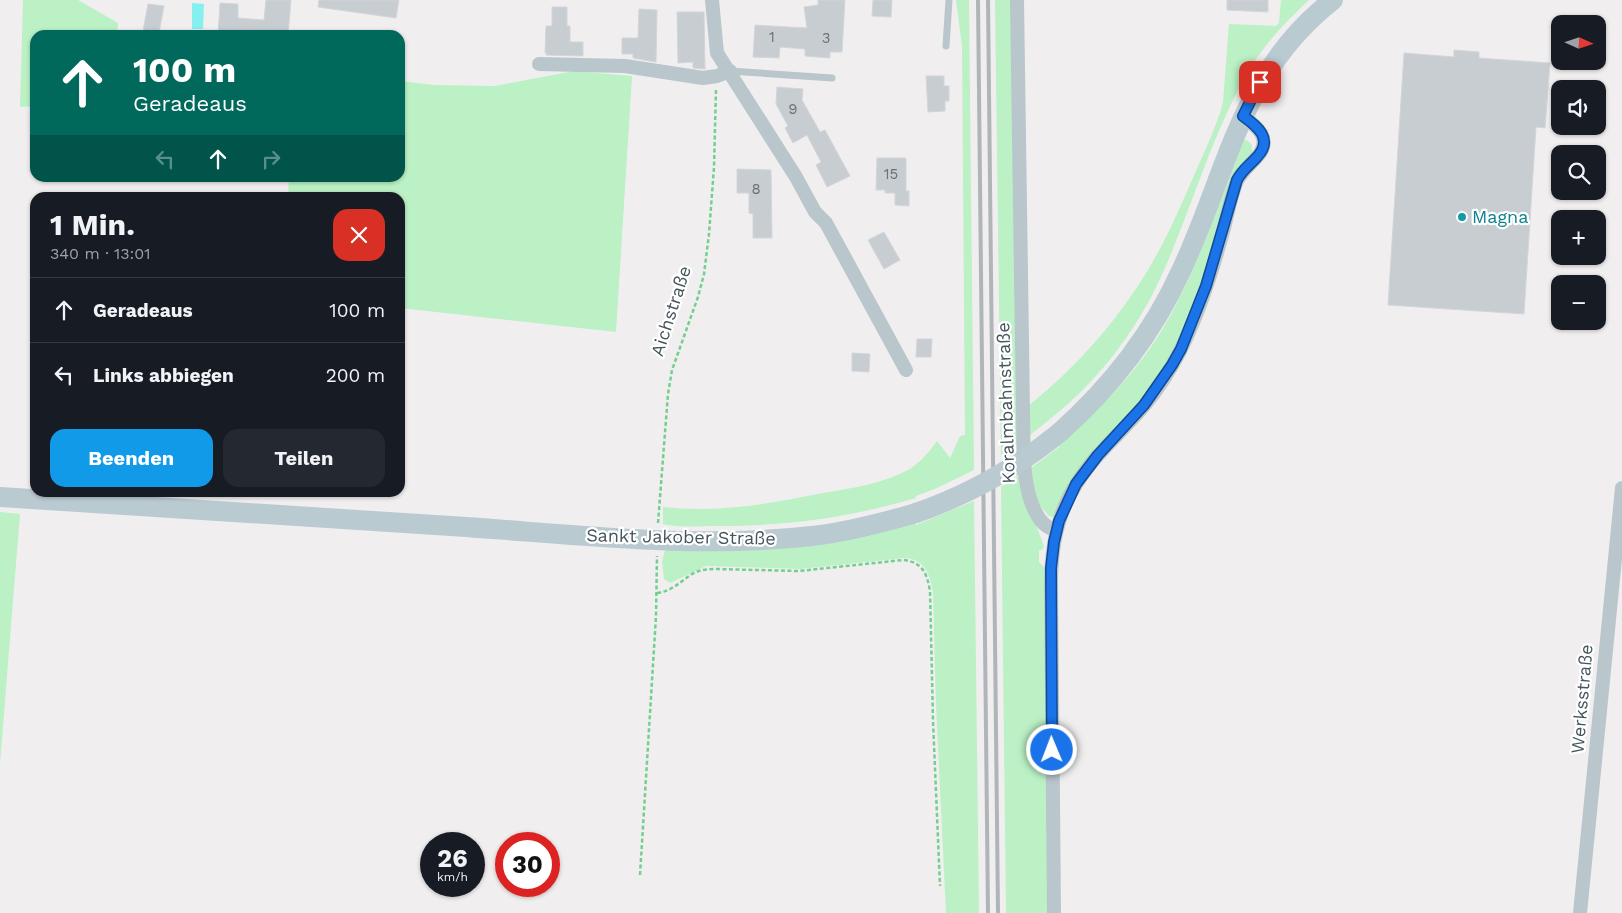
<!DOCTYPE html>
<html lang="de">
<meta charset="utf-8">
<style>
body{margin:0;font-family:"Work Sans",sans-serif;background:#242831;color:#f1f3f6;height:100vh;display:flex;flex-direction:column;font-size:19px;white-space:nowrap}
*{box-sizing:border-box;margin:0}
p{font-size:16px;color:#9ea1a6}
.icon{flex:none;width:28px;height:28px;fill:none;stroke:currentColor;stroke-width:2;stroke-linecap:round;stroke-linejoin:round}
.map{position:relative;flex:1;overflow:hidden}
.drawer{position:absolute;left:30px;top:192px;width:375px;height:305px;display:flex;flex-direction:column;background:#171b24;border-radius:15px;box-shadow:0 1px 4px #0004}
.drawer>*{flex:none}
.banner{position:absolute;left:30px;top:30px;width:375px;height:152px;border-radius:15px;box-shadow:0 1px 4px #0004;background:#00695c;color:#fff;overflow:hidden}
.needle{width:32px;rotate:93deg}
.fabs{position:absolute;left:1551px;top:15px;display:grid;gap:10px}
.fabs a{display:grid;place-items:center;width:55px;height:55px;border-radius:10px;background:#171b24;box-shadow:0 1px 4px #0004;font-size:25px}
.speed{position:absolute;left:420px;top:832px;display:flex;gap:10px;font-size:25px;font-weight:700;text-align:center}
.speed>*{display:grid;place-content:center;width:65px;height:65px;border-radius:50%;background:#171b24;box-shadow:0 1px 4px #0004;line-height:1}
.speed small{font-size:12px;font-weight:400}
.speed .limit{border:8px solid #d22;background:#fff;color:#111}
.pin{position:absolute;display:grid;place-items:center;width:42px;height:42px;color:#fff;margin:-21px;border-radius:10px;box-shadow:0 2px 8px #0006}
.me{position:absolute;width:55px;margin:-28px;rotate:359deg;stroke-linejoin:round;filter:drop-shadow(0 0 4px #0008)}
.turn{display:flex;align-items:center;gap:18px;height:105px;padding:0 20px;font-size:22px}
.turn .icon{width:65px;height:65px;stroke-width:2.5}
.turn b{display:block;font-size:35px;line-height:42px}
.lanes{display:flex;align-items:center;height:48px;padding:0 20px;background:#0003;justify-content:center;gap:25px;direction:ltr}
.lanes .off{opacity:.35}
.round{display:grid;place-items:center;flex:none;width:52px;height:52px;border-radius:15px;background:#242831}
.overview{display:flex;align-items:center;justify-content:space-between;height:85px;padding:0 20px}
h1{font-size:30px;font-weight:700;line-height:38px}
.primary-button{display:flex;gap:10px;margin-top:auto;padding:10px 20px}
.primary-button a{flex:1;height:58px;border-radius:15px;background:#119ae8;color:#fff;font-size:20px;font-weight:700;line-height:58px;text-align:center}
.primary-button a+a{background:#242831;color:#f1f3f6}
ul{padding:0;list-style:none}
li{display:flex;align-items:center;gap:15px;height:65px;padding:0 20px;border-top:1px solid #363941}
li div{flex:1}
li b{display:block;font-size:19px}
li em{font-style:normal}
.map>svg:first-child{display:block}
</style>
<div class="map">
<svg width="1622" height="913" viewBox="0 0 1622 913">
<rect width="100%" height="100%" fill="#f1eeef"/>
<path fill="#bbf1c5" d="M23 0H78L118 23 117 35H35V106L20 107Z
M956 0H969L974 470 937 488 916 496V498C847 518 789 526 717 526 700 526 680 528 663 524V507C720 513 767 504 823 493 852 488 882 484 908 470 920 463 929 452 937 441L950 458 960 436 965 435 962 46Z
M995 0H1012L1018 444 1001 455Z
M1281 0H1309C1290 18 1271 37 1256 59 1208 134 1190 223 1149 301 1129 338 1101 374 1070 402 1057 414 1042 425 1029 436L1028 406C1080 365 1124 313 1156 256 1170 231 1181 205 1192 180 1202 157 1212 136 1220 113L1223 102 1229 24 1276 26 1279 23Z
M574 71 632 76 616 332 400 308V198H288L289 178H400V81L434 85 495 86Z
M1247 140 1252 145V152L1248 158 1194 307 1163 372 1054 517 1049 516 1036 501 1031 468 1059 447V445C1091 417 1121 388 1146 354 1191 292 1215 212 1242 141Z
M1020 475 1025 496 1044 546 1042 550H1039V562L1045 568 1051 913H1006L1001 487Z
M974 501 979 913H946L936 705 933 593C930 574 925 559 904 558L800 569 706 566 670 583 664 579 662 562 665 550 916 522V525Z
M0 512 20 514 0 763Z"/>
<path fill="#86eff0" d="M192 3 204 4 203 29H192Z"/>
<path fill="#c8cdd1" stroke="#d2d6da" d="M266 0H291L288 35H218L220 3 238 4V18L264 20Z
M319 0H399L396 18 318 7Z
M818 0H845L842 52H830V58L805 56V49L780 47 779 58 753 57 755 25 807 28 804 7 818 5Z
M873 0H892L891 17 872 16Z
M1227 0H1268V12L1227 10Z
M148 4 164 6 159 33 143 31Z
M552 7H567V26H570V42H583V56L546 55 547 53H545L546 26H552Z
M639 9 657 10 656 62 633 58V54H622V38H638Z
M677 12H704L705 69 693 68V62L678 63Z
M1454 50 1479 52V58L1550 63 1545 128 1536 127 1524 314 1388 305 1404 53 1454 57Z
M926 76H944V86H949V101H945V111L928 112Z
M777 87 803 89 802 100 820 132 825 130 850 176 827 187 816 165 821 162 807 135 793 143 785 128 788 126 776 104Z
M877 158H906V191H909V206L895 205V193H885V190H876Z
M737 169 771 170 772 238H753V214L749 213V193H737Z
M884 232 900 260 884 269 868 240Z
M917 339H932L931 357H916Z
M852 353 870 354 869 372 852 371Z"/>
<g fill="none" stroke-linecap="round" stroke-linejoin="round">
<path stroke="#71d08e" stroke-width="2.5" stroke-dasharray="4 2.5" stroke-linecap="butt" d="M658 523 668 394 672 370 698 297 704 274 709 234 714 167 716 90
M657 593C672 591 680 582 692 574 699 570 707 569 715 569L799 571 903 560C923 562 927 574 930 591L933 721 940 886
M640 875 656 616 657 556"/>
<path stroke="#b9c6cc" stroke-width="7" d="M946 46 949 0
M730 71 832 78"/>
<path stroke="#b9c6cc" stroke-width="14" d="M712 0 717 53 796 177 815 212 826 223 906 370
M1017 0 1023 412C1024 444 1020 498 1043 523 1047 527 1052 529 1056 531
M539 64 625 66 703 78 717 76 730 71
M1054 913 1051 584C1051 548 1057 513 1077 483 1095 454 1122 432 1144 406 1158 389 1171 369 1181 349 1200 311 1213 269 1224 228 1228 212 1231 196 1237 181 1242 171 1250 165 1257 157 1273 139 1257 126 1243 117
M1580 913 1622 488"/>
<path stroke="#b9cad1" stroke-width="20" d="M1059 433C1111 387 1152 335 1181 271 1228 171 1240 72 1333 0
M0 497C155 507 311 517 466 527 580 535 697 549 812 536 847 532 882 523 916 513"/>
<path stroke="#b0b5b9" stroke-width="4" d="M978 0 988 913
M988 0 998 913"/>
<path stroke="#b9cad1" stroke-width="20" d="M916 513C968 495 1016 468 1059 433"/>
</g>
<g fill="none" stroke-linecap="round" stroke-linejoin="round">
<g stroke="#114b97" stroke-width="12">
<path id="route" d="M1052 750 1051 568 1054 542 1059 521 1076 484 1098 455 1144 405 1172 365 1181 349 1206 286 1237 180C1242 170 1250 165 1257 157 1274 139 1257 126 1243 116L1260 82"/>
</g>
<use href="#route" stroke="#1a73e8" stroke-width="9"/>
</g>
<circle fill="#0f9aa8" stroke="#fff" stroke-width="2" cx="1462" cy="217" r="5"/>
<g text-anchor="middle" stroke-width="4.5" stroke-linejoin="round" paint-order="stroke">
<g font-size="15" fill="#66747a">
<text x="772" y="42">1</text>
<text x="826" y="43">3</text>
<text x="793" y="114">9</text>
<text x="891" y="179">15</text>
<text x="756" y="194">8</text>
</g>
<g font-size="18" fill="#0d838f" stroke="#fff" text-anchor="start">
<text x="1472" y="223">Magna</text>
</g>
<g font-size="18" fill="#46565d" stroke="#fff">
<text transform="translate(671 311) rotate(-72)" y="6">Aichstraße</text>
<text transform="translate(1006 403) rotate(-92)" y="6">Koralmbahnstraße</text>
<text transform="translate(681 537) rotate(1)" y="6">Sankt Jakober Straße</text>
<text transform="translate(1582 699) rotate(-85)" y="6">Werksstraße</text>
</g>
</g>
</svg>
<div class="fabs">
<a><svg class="needle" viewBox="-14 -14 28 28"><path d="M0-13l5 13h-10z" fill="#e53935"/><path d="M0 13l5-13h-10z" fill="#9ea1a6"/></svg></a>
<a><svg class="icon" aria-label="sound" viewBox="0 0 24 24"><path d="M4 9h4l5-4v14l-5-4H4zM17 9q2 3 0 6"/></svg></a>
<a><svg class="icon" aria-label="search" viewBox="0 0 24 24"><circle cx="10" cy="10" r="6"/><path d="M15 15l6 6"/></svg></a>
<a>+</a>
<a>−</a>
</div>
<div class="speed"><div>26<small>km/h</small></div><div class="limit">30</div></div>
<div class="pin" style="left:1260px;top:82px;background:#d93025"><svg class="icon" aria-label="arrive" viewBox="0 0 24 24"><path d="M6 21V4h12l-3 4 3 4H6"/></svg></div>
<svg class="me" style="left:1052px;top:750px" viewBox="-20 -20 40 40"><circle r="17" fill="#1a73e8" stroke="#fff" stroke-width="3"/><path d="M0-11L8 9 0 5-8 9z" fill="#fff"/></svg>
<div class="banner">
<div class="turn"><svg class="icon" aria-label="ahead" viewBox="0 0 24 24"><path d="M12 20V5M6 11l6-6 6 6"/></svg><div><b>100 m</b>Geradeaus</div></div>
<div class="lanes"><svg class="icon off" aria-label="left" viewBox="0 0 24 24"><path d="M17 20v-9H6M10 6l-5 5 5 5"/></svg><svg class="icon" aria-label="ahead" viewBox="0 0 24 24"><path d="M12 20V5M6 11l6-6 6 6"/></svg><svg class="icon off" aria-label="right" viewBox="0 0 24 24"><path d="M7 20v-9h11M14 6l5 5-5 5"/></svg></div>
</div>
<section class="drawer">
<div class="overview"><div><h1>1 Min.</h1><p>340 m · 13:01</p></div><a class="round" style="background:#d93025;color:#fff"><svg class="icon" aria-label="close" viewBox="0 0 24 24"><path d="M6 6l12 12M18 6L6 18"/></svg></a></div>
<ul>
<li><svg class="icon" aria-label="ahead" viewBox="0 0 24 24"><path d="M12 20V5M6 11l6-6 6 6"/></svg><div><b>Geradeaus</b></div><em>100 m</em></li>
<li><svg class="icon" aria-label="left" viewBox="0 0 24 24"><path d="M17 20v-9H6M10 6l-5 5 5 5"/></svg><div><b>Links abbiegen</b></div><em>200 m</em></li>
</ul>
<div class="primary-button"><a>Beenden</a><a>Teilen</a></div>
</section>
</div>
